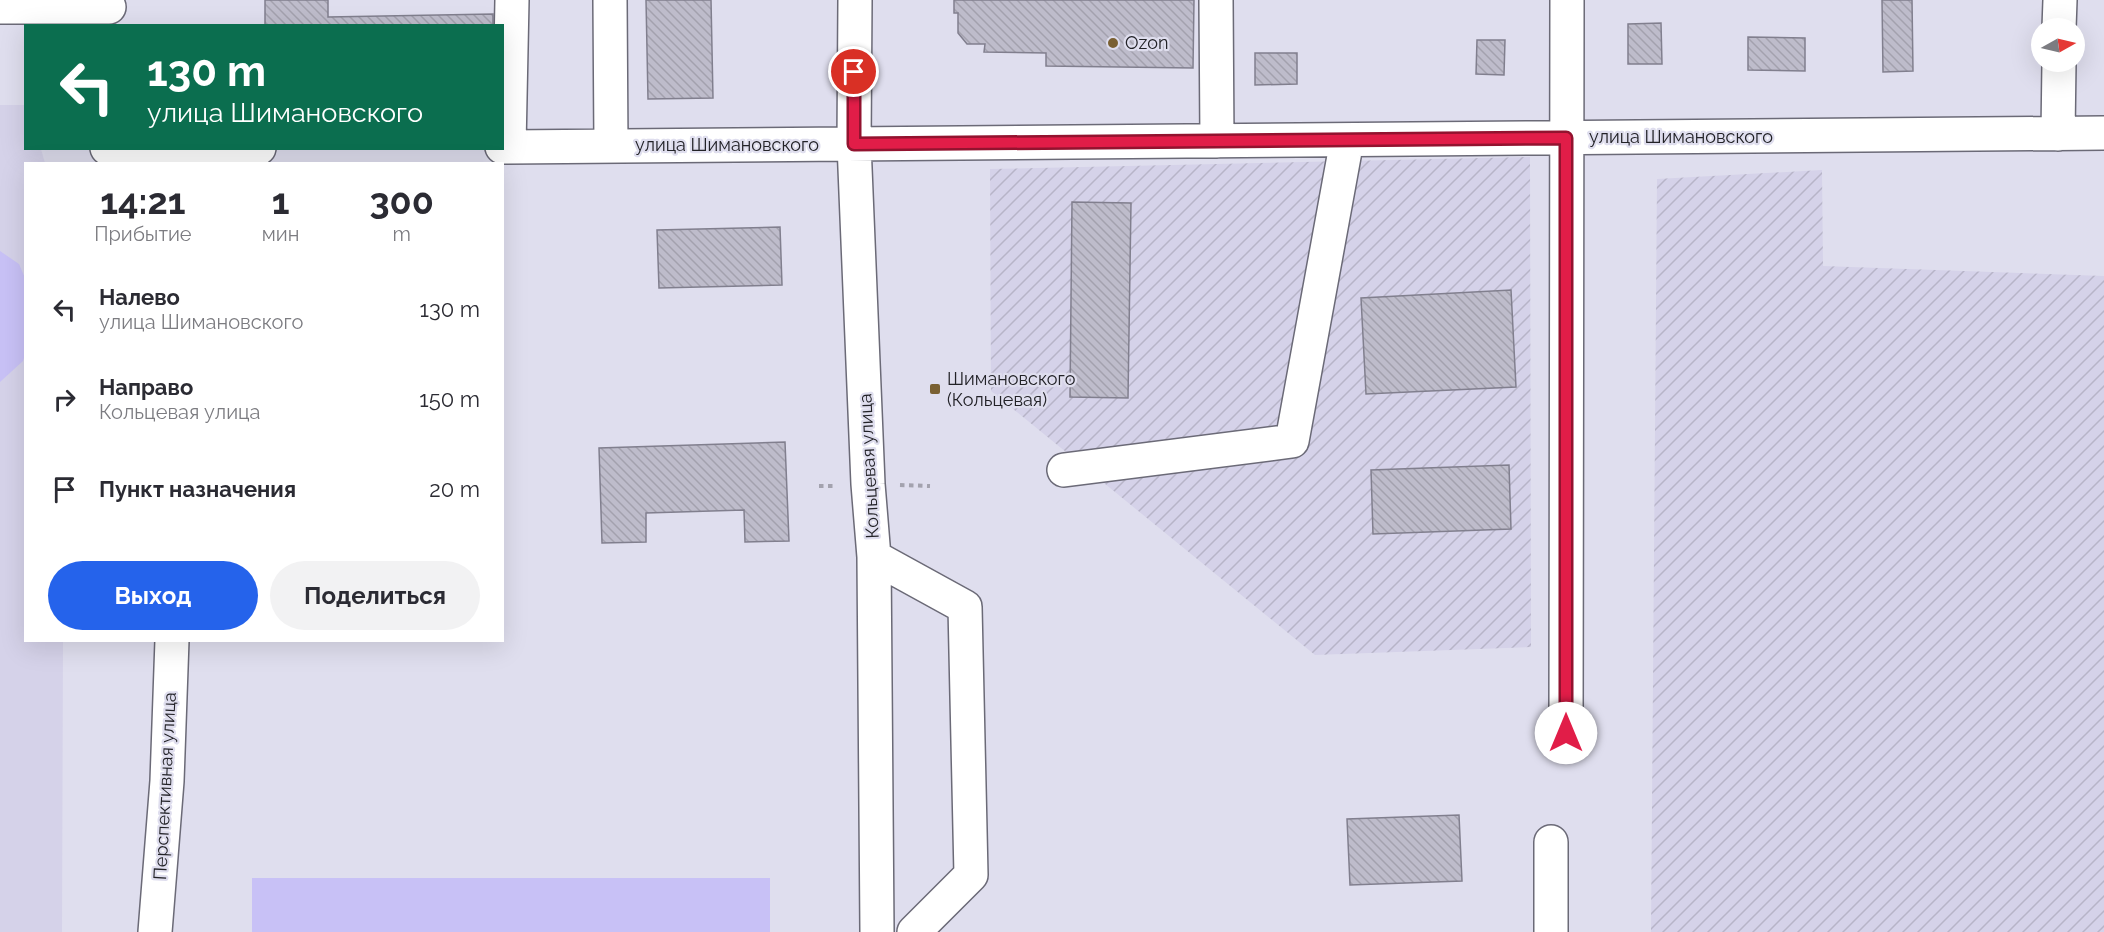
<!DOCTYPE html>
<html lang="ru">
<meta charset="utf-8">
<style>
body{margin:0;font-family:Raleway,sans-serif;background:#f2f2f3;color:#2b2b33;height:100vh;display:flex;flex-direction:column;font-size:22px;white-space:nowrap}
*{box-sizing:border-box;margin:0}
p{font-size:20px;color:#7c7c81}
.icon{flex:none;width:33px;height:33px;fill:none;stroke:currentColor;stroke-width:2;stroke-linecap:round;stroke-linejoin:round}
.map{position:relative;flex:1;overflow:hidden}
.details{position:absolute;left:24px;top:162px;width:480px;height:480px;display:flex;flex-direction:column;background:#fff;border-radius:0px;box-shadow:0 6px 24px #0002}
.details>*{flex:none}
.hud{position:absolute;left:24px;top:24px;width:480px;height:126px;border-radius:0px;box-shadow:0 6px 24px #0002;background:#0b6e4f;color:#fff;overflow:hidden}
.needle{width:39px;rotate:82deg}
.tools{position:absolute;left:2031px;top:18px;display:grid;gap:12px}
.tools a{display:grid;place-items:center;width:54px;height:54px;border-radius:50%;background:#fff;box-shadow:0 6px 24px #0002;font-size:30px}
.pin{position:absolute;display:grid;place-items:center;width:51px;height:51px;color:#fff;margin:-26px;border:3px solid #fff;border-radius:50%;box-shadow:0 2px 6px #0007}
.me{position:absolute;width:66px;margin:-33px;rotate:0deg;stroke-linejoin:round;filter:drop-shadow(0 0 4px #0008)}
.turn{display:flex;align-items:center;gap:21px;height:126px;padding:0 24px;font-size:27px}
.turn .icon{width:78px;height:78px;stroke-width:2.5}
.turn b{display:block;font-size:42px;line-height:51px}
.eta{display:flex;justify-content:space-evenly;align-items:center;height:102px;text-align:center}
.eta b{font-size:36px;font-weight:700;line-height:42px}
.action{display:flex;gap:12px;margin-top:auto;padding:12px 24px}
.action a{flex:1;height:69px;border-radius:36px;background:#2563eb;color:#fff;font-size:24px;font-weight:700;line-height:69px;text-align:center}
.action a+a{background:#f2f2f3;color:#2b2b33}
ul{padding:0;list-style:none}
li{display:flex;align-items:center;gap:18px;height:90px;padding:0 24px}
li div{flex:1}
li b{display:block;font-size:22px}
li em{font-style:normal}
.map>svg:first-child{display:block}
</style>
<div class="map">
<svg width="2104" height="932" viewBox="0 0 2104 932">
<defs>
<pattern id="industrial-furrows" width="10" height="10" patternUnits="userSpaceOnUse" patternTransform="scale(1.5)"><rect width="10" height="10" fill="#d5d2e9"/><path d="M-1 1l2-2M0 10L10 0M9 11l2-2" fill="none" stroke="#b7b4c8"/></pattern>
<pattern id="building-back-hatch" width="6" height="6" patternUnits="userSpaceOnUse" patternTransform="scale(1.5)"><rect width="6" height="6" fill="#bebccb"/><path d="M-1 5l2 2M0 0l6 6M5-1l2 2" fill="none" stroke="#a3a1ae"/></pattern>
</defs>
<rect width="100%" height="100%" fill="#dfdeee"/>
<path fill="#d5d2e9" d="M0 105H25L26 148 41 149 45 163 26 164V640L63 641 62 932H0Z"/>
<path fill="url(#industrial-furrows)" d="M1530 157 1531 647 1315 655 991 391 990 169Z
M1822 170 1823 266 2104 276V932H1651L1657 179Z"/>
<path fill="#c8c1f6" d="M0 251 19 264 25 278V355L23 361 0 382Z
M252 878H770V932H252Z"/>
<path fill="url(#building-back-hatch)" stroke="#817f8e" stroke-width="1.5" d="M265 0H328V17L493 14V26H265Z
M646 0H711L713 98 648 99Z
M954 0H1194L1193 68 1046 66V53L984 52 985 44H967L958 33V13H954Z
M1882 0H1912L1913 71 1883 72Z
M1661 23 1662 64H1628V24Z
M1748 37 1805 38V71L1748 70Z
M1477 40H1505L1504 75 1476 74Z
M1255 53H1297V84L1255 85Z
M1072 202 1131 203 1128 398 1070 397Z
M780 227 782 285 659 288 657 230Z
M1511 290 1516 387 1366 394 1361 298Z
M785 442 789 541 745 542 744 510 646 513V542L602 543 599 448Z
M1509 465 1511 529 1373 534 1371 470Z
M1459 815 1462 881 1350 885 1347 819Z"/>
<g fill="none" stroke-linecap="round" stroke-linejoin="round">
<g stroke="#6b6a77" stroke-width="36">
<path id="minor" d="M610 0 611 146
M855 0 854 144 868 484 874 557 877 932
M1216 0 1217 141
M0 7H109
M2059 28 2060 0
M2058 134 2059 62
M509 146 512 0
M502 147 2104 133
M107 148 162 149 165 164
M162 149 259 148
M1064 470 1292 441 1347 140
M874 557 965 607 971 875 914 932
M1566 733 1567 0
M155 932 167 781 172 640
M1551 932V842"/>
</g>
<path stroke="#a3a2ae" stroke-width="4" stroke-dasharray="4.5 4.5" stroke-linecap="butt" d="M900 485 930 486
M819 486H836"/>
<use href="#minor" stroke="#fff" stroke-width="33"/>
</g>
<g fill="none" stroke-linecap="round" stroke-linejoin="round">
<g stroke="#92132f" stroke-width="15">
<path id="route" d="M854 72V144L1566 138V733"/>
</g>
<use href="#route" stroke="#e11d48" stroke-width="10"/>
</g>
<g fill="#7a6032" stroke="#dfdeee" stroke-width="2">
<circle cx="1113" cy="43" r="6"/>
<rect x="929" y="383" width="12" height="12" rx="3"/>
</g>
<g text-anchor="middle" stroke-width="4.5" stroke-linejoin="round" paint-order="stroke">
<g font-size="18" fill="#222227" stroke="#dfdeee" text-anchor="start">
<text x="1125" y="49">Ozon</text>
<text x="947" y="385">Шимановского<tspan x="947" dy="21">(Кольцевая)</tspan></text>
</g>
<g font-size="18" fill="#222227" stroke="#dfdeee">
<text x="1681" y="143">улица Шимановского</text>
<text x="727" y="151">улица Шимановского</text>
<text transform="translate(869 466) rotate(-93)" y="6">Кольцевая улица</text>
<text transform="translate(165 786) rotate(-87)" y="6">Перспективная улица</text>
</g>
</g>
</svg>
<div class="tools">
<a><svg class="needle" viewBox="-14 -14 28 28"><path d="M0-13l5 13h-10z" fill="#e53935"/><path d="M0 13l5-13h-10z" fill="#7c7c81"/></svg></a>
</div>
<div class="pin" style="left:854px;top:72px;background:#d93025"><svg class="icon" aria-label="arrive" viewBox="0 0 24 24"><path d="M6 21V4h12l-3 4 3 4H6"/></svg></div>
<svg class="me" style="left:1566px;top:733px" viewBox="-20 -20 40 40"><circle r="19" fill="#fff"/><path d="M0-13L10 11 0 6-10 11z" fill="#e11d48"/></svg>
<div class="hud">
<div class="turn"><svg class="icon" aria-label="left" viewBox="0 0 24 24"><path d="M17 20v-9H6M10 6l-5 5 5 5"/></svg><div><b>130 m</b>улица Шимановского</div></div>
</div>
<section class="details">
<div class="eta">
<div><b>14:21</b><p>Прибытие</p></div>
<div><b>1</b><p>мин</p></div>
<div><b>300</b><p>m</p></div>
</div>
<ul>
<li><svg class="icon" aria-label="left" viewBox="0 0 24 24"><path d="M17 20v-9H6M10 6l-5 5 5 5"/></svg><div><b>Налево</b><p>улица Шимановского</p></div><em>130 m</em></li>
<li><svg class="icon" aria-label="right" viewBox="0 0 24 24"><path d="M7 20v-9h11M14 6l5 5-5 5"/></svg><div><b>Направо</b><p>Кольцевая улица</p></div><em>150 m</em></li>
<li><svg class="icon" aria-label="arrive" viewBox="0 0 24 24"><path d="M6 21V4h12l-3 4 3 4H6"/></svg><div><b>Пункт назначения</b></div><em>20 m</em></li>
</ul>
<div class="action"><a>Выход</a><a>Поделиться</a></div>
</section>
</div>
